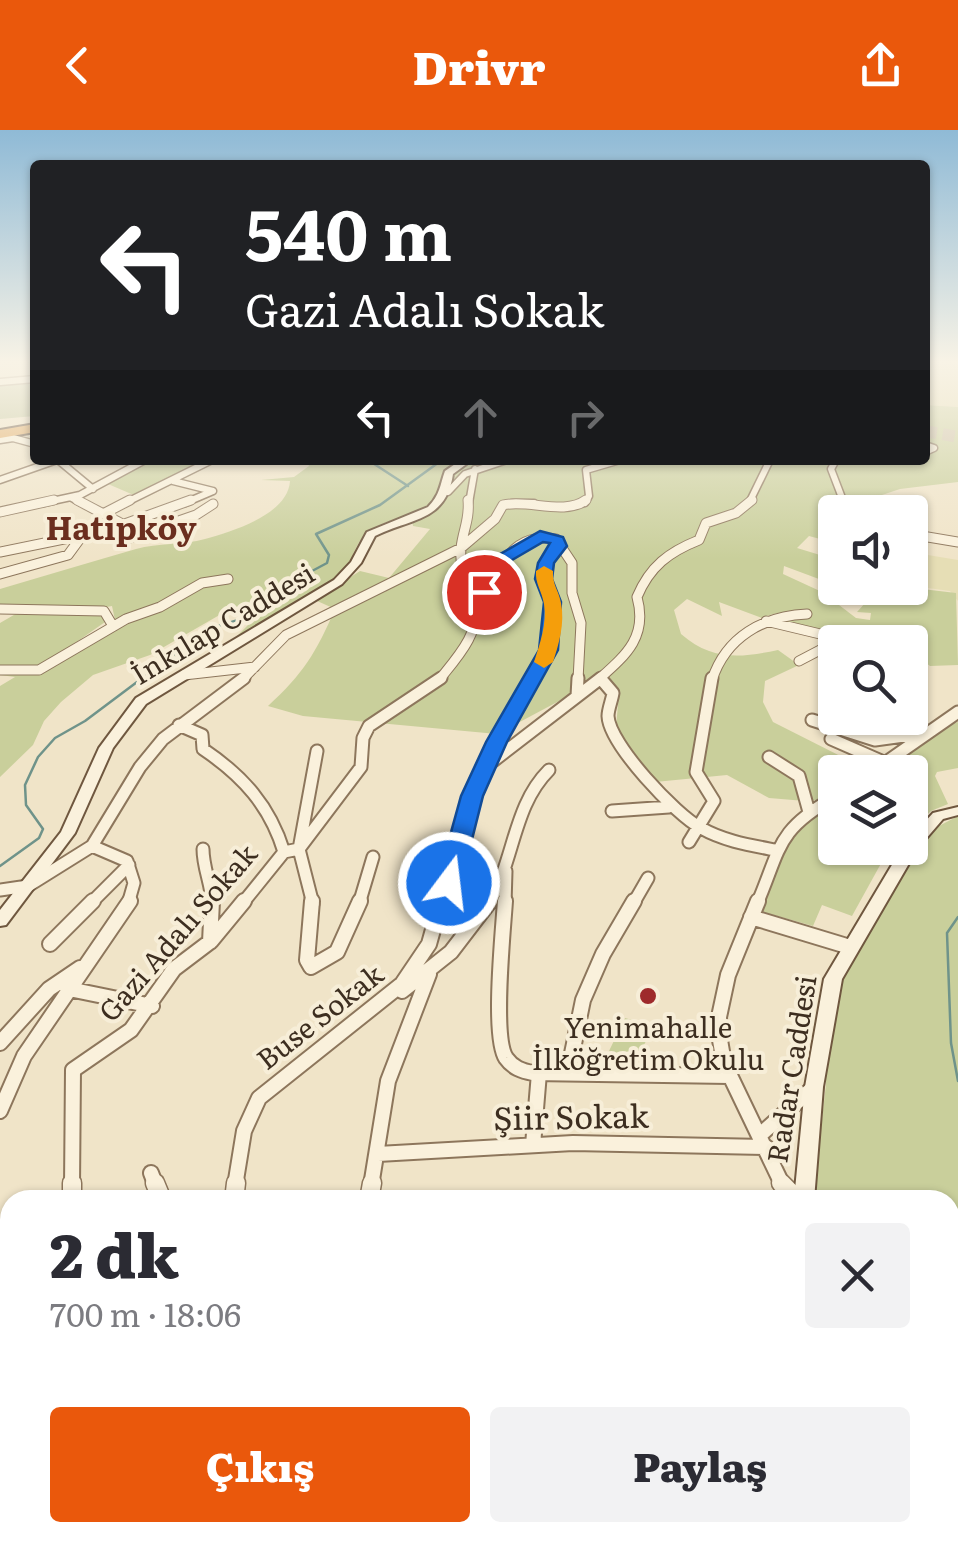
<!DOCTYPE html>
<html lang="tr">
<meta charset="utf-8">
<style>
body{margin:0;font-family:Literata,serif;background:#f2f2f3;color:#2b2b33;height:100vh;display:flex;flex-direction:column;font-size:38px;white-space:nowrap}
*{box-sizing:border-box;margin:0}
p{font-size:32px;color:#7c7c81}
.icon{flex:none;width:55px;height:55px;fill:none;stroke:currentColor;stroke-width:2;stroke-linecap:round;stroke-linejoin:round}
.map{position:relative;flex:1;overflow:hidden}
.side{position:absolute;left:0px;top:1060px;width:960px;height:352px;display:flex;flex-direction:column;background:#fff;border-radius:30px 30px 0 0;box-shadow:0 2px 8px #0004}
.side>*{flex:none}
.guide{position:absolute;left:30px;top:30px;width:900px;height:305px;border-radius:10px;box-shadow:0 2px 8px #0004;background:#202124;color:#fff;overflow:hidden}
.buttons{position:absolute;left:818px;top:365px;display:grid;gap:20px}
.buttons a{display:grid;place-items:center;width:110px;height:110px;border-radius:10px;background:#fff;box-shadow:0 2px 8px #0004;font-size:50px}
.pin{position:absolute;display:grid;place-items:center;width:85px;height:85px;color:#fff;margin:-42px;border:5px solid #fff;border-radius:50%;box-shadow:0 2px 10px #0007}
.me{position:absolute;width:110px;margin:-55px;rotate:15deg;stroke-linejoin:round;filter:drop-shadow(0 0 8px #0008)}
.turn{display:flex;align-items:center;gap:35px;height:210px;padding:0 50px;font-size:45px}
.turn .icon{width:130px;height:130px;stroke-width:2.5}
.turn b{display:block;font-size:70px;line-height:85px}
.lanes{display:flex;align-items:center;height:95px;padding:0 50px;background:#0003;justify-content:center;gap:50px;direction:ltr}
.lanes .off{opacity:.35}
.round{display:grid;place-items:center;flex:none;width:105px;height:105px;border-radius:10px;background:#f2f2f3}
.headline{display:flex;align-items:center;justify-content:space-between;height:170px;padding:0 50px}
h1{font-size:60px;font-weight:800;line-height:75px}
.action{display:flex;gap:20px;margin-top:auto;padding:20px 50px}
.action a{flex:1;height:115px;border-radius:10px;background:#ea580c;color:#fff;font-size:40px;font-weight:800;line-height:115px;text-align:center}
.action a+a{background:#f2f2f3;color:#2b2b33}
header{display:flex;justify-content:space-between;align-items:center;height:130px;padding:0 50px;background:#ea580c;color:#fff;font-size:45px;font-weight:800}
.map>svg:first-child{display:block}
</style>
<header><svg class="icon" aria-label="back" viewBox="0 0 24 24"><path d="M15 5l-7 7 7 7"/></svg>Drivr<svg class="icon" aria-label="share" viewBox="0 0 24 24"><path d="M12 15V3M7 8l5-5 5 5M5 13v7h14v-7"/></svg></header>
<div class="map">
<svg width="958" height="1411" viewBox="0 0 958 1411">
<rect width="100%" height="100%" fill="#f0e4c8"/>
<path fill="#e6deb5" d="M925 231 958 234V277L925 275Z
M910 422 958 430V471L950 461 928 458 894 475 867 458H910Z"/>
<path fill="#c9cf9b" d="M925 275 958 277V352L900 359 846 377 851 382H835V413L809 406 797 418 820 425 819 432 835 438V455L784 436 783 444 822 462 856 488 870 490 871 483 857 482 866 472 842 458H867L894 475 922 459 956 463 958 535 930 536 917 526 910 527V512H850L836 504 774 491 812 486C799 479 776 481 762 488L719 472 722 486 687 469 674 480 681 504C712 531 740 528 778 520L799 535 765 551 763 572 773 592 866 639 860 642H835V661L820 670 805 671 769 668 727 645 655 652 616 597 619 563 612 552 576 562 497 604 303 586 268 576C303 544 316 523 335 479L315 470 360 441 389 448 430 399 413 396 412 390C442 381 449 372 454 342L472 330H925Z
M147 330H209L136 366 108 354Z
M307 330H462L443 342C440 396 398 377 366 404 355 413 352 432 342 443 316 472 270 489 236 507L281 462 266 473 223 483 150 525 93 545 61 572 44 591 33 615 0 647V556L15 547 0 545V541L28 543 221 448 119 490H115L112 476 96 479 0 477V459C45 446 90 432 136 419 158 413 183 415 205 409 234 401 288 384 290 351L261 350 294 347 309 336Z
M19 482 104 484 105 492 41 537 0 538V493Z
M958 592V638L937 642 935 646 948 674 931 681 910 701V642H878L939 598Z
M835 671V718H858L884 728 852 786 822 775 813 796 763 782C777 728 788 703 835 671Z
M958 686V1411H924L931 1403 950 1402V1070H813L826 954V918L841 848 913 724 939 696Z
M625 888 653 896 637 930 609 921Z"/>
<path fill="#bfc49a" d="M35 246V286L0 289V253Z"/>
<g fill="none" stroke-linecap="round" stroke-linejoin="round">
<path stroke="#6f938a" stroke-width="2.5" d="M368 330 408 356
M0 736 39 708 43 699 26 675 25 655 38 627 55 608 85 591 189 513 215 497 264 482 285 468 299 448 327 433 329 425 316 404 380 375 442 330
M958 787 947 803 951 913 958 951"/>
<path stroke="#6f938a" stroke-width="4" d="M459 1411 460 1402"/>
<path stroke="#ccc0a6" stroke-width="12" stroke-dasharray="12 6" stroke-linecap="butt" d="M925 301 958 307"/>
<g stroke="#8d765c" stroke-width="9">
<path id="street-far4" d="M0 252 35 249
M0 310 13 308 35 314
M925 315 934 318 925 322
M58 330 93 359
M836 330 831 339 844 373
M0 350 57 330
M173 351 213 361
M448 362 465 344 507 330
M72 368 82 373
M43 373 80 365 145 330
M125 373 212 330
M185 373 213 361
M469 373 475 339
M512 373H534
M585 373 589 366 586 340 620 330
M749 373 770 330"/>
</g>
<g stroke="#8d765c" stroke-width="11">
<path id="street-far3" d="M77 370 130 398
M843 370 851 382
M0 382 54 370
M103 384 130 370
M910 404 958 412
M121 411 196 385 213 374
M0 422 108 400 191 370
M0 444 68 425 79 410
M474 468C503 446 506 400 556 409L572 433V463L581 493 578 550
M0 479 104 481 113 496
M766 491 841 509 799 531
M0 540H39L126 489 160 477 202 453 228 449
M184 545 255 537
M242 550 286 505 461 418 495 389 503 375C529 369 564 386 586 370
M439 550C455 530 483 501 474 472 468 454 459 439 461 418 463 400 470 389 468 370
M532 550C546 526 555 503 552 474 549 441 536 450 559 416
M598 550C626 525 648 507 637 467 650 436 669 422 699 410L706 393 736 383 752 370
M712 550C726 507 763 486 807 484"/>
</g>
<g stroke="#8d765c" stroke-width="15">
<path id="street-far2" d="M601 549 613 563C612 570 608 579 608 586 609 614 676 685 701 698 724 711 749 715 775 720
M577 566 578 548
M812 590 875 610 911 605
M179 595 202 605 203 619C243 646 270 676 284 722
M831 609 886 633
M769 627 799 646 809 682
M488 635 601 548
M872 642 958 582
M612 681 669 677
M689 712 714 671 696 642 712 548
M92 716 127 731 134 753 128 774
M203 719C203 739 212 755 212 774
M0 760 28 756 92 716 140 637 163 609 244 548
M90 774 129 735
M242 774 284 722 299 719 361 637 363 608 369 596 441 548
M313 774 299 719 317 621
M359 774 373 727
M441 774 472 666 496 612 533 548
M489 774C515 728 513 676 549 640
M505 774 506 741
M633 774 648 748
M757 774C781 718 776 700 835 667"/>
</g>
<g stroke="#8d765c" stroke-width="18">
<path id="street-far1" d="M312 771 307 830 311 837 337 822 360 771
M505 771C503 802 492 907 506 928 513 938 522 941 533 943L729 946
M758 771 728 845 719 887 720 910 724 933 783 1056
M751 787 850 817
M210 812 212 771
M50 814 93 771
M69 859 152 876
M402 861 451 822 490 771
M0 913 49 859 80 838
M568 943 583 870 603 824 634 771
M0 981 24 926 130 771
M761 1004 814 957
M533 1015 539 943
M378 1024 573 1013 766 1017
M151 1043 156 1056
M72 1056 73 940 131 900 174 839 211 811 244 771
M235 1056 244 1001 259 968 402 854 429 814 441 771
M371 1056 388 951 429 844"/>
</g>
<g stroke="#8d765c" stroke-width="21">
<path id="street" d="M155 1053 162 1070
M781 1053 798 1070
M72 1070V1053
M234 1070 236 1053
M369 1070 372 1053
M0 1391 15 1411
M834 1402 843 1411
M123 1411 151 1408
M662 1411 673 1402"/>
</g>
<g stroke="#6f573f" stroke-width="4">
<path id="secondary" d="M461 330H472L453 344C446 392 411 388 375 406L361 433 342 454 146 574 113 618 75 703 6 795 0 796V780L61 702 99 618 136 568 334 450 351 432 367 402 428 377C440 365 440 355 445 341Z
M958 677V685L943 689 918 718 842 849 823 957 814 1070H794L805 957 824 849 902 718H910V708L933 683Z
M0 1336 10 1337V1361L0 1360Z
M887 1402H922L919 1411H883Z"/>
</g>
<g stroke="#5b4430" stroke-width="4">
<path id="highway" d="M35 294V302L0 308V300Z"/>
</g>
<use href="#street-far4" stroke="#faf1dc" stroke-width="6"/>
<use href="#street-far3" stroke="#faf1dc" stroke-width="9"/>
<use href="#street-far2" stroke="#faf1dc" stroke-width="11"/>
<use href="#street-far1" stroke="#faf1dc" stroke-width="14"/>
<use href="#street" stroke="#faf1dc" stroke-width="18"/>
<use href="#secondary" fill="#faf1dc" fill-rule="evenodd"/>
<use href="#highway" fill="#e0a458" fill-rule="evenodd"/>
</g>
<linearGradient id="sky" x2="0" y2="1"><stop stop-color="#8fbad6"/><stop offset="0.54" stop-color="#f8f3e6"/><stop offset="1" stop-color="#f8f3e6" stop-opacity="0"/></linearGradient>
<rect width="958" height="429" fill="url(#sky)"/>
<path fill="#1a73e8" stroke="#114b97" stroke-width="2.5" d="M540 401 563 407 567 416 554 433 552 449 561 472 558 520 507 612 483 666 461 753 449 761 441 758 437 753 461 666 486 612 539 520 544 472 535 449 538 433 550 413 543 412 507 433 490 465 475 462 495 427Z"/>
<path fill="#f59e0b" d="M544 436 553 441C552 454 559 461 561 473 565 493 559 514 553 532L544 538 534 532C540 514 547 493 544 474 542 461 535 454 536 441Z"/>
<circle fill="#9e2a2b" stroke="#f7eed8" stroke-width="4" cx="648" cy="866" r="10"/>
<g text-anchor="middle" stroke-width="8" stroke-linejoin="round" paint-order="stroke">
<g font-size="28" fill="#3d2e20" stroke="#f7eed8">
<text transform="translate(223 494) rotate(-31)" y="10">İnkılap Caddesi</text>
<text transform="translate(178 803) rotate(-49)" y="10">Gazi Adalı Sokak</text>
<text transform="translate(320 887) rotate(-38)" y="10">Buse Sokak</text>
<text transform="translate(792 939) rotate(-81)" y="10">Radar Caddesi</text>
</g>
<g font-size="28" fill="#3d2e20" stroke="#f7eed8">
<text x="648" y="908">Yenimahalle<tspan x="648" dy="32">İlköğretim Okulu</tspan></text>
</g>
<g font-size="32" font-weight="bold" fill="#6b2e1e" stroke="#f7eed8">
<text x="121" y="410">Hatipköy</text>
</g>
<g font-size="32" fill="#3d2e20" stroke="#f7eed8">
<text transform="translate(571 988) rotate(-1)" y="11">Şiir Sokak</text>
</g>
</g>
</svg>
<div class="buttons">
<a><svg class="icon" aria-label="sound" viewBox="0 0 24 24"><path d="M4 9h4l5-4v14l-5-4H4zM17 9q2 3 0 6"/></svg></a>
<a><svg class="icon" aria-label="search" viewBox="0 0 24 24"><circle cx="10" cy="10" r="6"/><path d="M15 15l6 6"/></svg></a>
<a><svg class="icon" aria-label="layers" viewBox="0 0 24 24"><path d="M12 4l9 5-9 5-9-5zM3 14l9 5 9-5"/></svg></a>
</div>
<div class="pin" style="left:484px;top:462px;background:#d93025"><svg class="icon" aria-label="arrive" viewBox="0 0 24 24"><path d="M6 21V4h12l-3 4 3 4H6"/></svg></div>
<svg class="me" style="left:449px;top:753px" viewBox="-20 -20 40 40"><circle r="17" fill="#1a73e8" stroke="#fff" stroke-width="3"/><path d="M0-11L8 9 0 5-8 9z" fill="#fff"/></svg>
<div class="guide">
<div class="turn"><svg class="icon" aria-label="left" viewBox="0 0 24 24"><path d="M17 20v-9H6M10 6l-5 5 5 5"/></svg><div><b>540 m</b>Gazi Adalı Sokak</div></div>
<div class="lanes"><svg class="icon" aria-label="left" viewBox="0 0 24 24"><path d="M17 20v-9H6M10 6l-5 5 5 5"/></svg><svg class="icon off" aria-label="ahead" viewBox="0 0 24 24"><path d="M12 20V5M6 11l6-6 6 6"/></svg><svg class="icon off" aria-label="right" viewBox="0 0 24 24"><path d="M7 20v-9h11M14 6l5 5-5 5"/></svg></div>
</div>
<section class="side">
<div class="headline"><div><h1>2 dk</h1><p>700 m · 18:06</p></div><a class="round"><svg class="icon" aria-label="close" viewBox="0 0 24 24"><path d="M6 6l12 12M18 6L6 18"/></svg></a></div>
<div class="action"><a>Çıkış</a><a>Paylaş</a></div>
</section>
</div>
